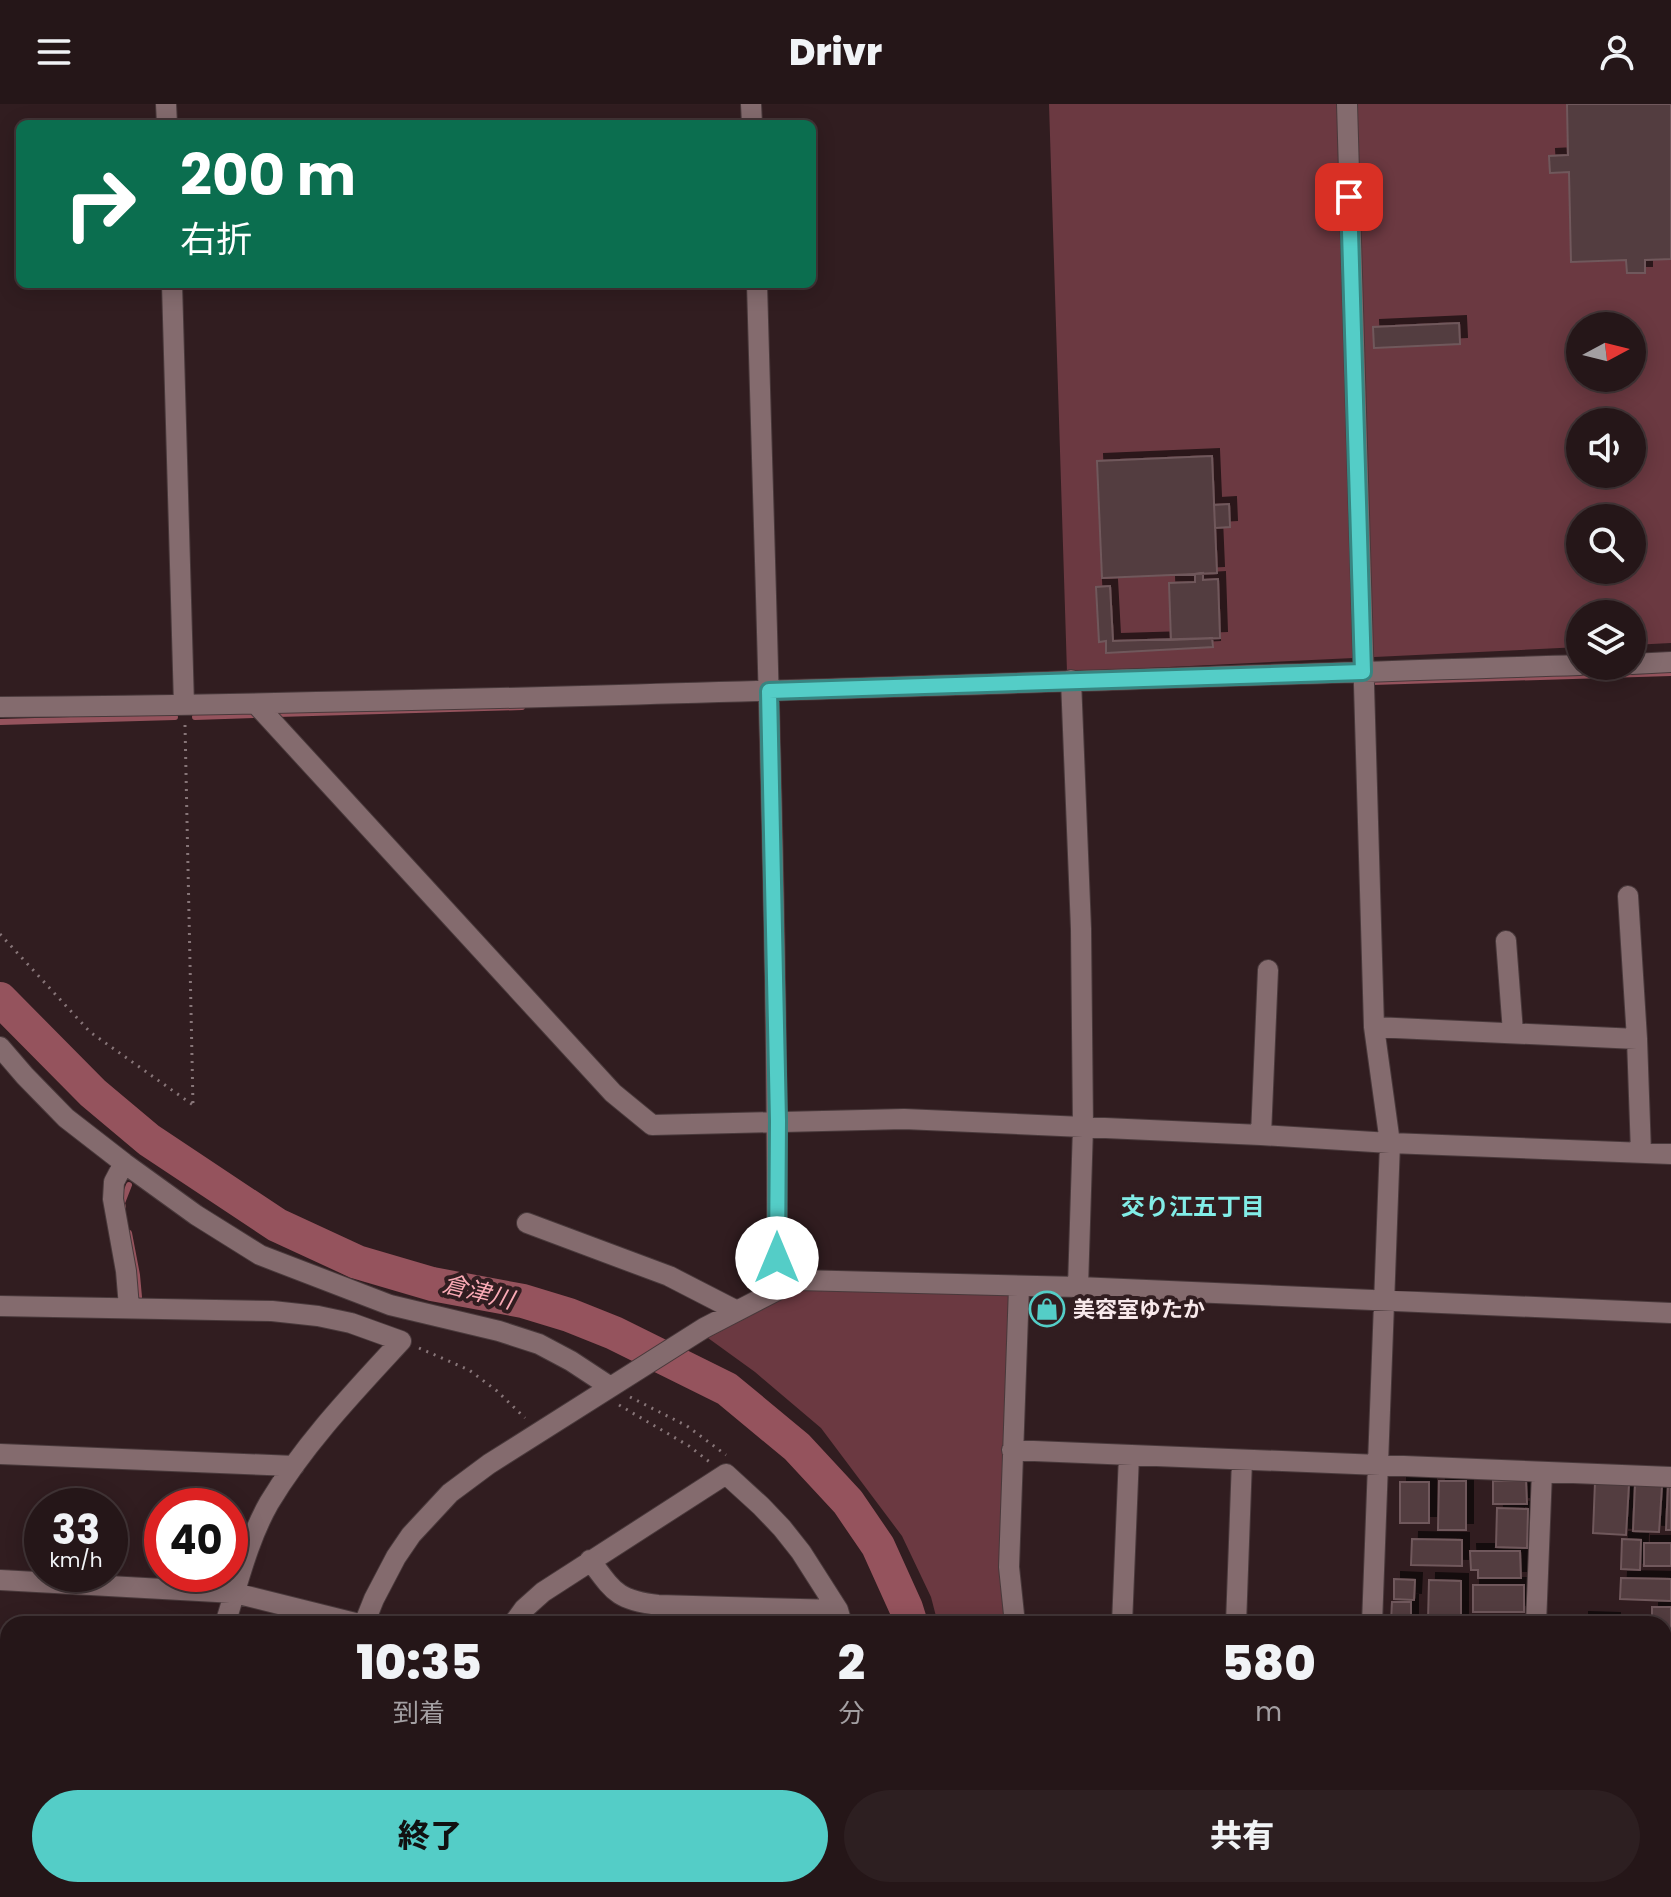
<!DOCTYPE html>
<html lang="ja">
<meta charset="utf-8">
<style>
body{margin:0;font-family:Poppins,"Noto Sans JP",sans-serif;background:#2d1f21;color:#f1f3f6;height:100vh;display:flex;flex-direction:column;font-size:30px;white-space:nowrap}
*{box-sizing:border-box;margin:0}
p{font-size:26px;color:#a39fa2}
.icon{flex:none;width:44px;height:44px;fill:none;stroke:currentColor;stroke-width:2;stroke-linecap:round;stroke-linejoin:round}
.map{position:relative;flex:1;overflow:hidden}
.sheet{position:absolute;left:0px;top:1512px;width:1672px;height:282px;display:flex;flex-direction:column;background:#251618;border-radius:24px 24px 0 0;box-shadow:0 4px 20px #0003,0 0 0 2px #423537}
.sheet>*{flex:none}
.top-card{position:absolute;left:16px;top:16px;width:800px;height:168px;border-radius:12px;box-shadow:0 4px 20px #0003,0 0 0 2px #423537;background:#0b6e4f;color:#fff;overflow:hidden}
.needle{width:52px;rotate:83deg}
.buttons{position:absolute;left:1566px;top:208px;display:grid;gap:16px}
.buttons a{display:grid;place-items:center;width:80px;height:80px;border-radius:50%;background:#251618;box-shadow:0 4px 20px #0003,0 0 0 2px #423537;font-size:40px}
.speed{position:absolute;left:24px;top:1384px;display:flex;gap:16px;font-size:40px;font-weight:700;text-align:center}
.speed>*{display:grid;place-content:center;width:104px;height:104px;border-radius:50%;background:#251618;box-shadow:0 4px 20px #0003,0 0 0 2px #423537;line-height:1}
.speed small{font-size:20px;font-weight:400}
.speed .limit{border:12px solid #d22;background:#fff;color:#111}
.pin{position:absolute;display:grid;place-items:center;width:68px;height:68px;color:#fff;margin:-34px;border-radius:16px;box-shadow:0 4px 12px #0006}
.me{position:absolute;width:88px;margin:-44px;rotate:0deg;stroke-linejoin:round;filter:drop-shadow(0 0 6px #0008)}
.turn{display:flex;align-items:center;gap:28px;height:168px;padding:0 32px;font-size:36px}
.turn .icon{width:104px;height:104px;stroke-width:2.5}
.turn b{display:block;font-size:56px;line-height:68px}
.eta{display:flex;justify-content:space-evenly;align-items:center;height:136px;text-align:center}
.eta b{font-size:48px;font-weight:800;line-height:56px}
.cta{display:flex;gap:16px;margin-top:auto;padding:16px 32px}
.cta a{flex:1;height:92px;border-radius:48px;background:#54cdc7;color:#111;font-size:32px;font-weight:800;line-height:92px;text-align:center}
.cta a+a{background:#2d1f21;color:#f1f3f6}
header{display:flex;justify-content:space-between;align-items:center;height:104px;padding:0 32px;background:#251618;font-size:36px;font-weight:800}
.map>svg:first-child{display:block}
</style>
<header><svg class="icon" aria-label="menu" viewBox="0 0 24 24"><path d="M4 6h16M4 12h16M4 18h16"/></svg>Drivr<svg class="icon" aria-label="person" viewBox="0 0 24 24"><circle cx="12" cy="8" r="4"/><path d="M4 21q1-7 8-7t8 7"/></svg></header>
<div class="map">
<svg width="1671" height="1793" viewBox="0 0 1671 1793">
<defs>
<filter id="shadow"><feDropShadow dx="7" dy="-7" stdDeviation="0" flood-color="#0009"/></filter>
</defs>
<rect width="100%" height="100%" fill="#311d20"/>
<path fill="#6b3941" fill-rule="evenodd" d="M1049 0H1671V539L1632 541V510H1580V543L1067 568ZM1580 222H1632V274H1580ZM1580 318H1632V370H1580ZM1580 414H1632V466H1580Z
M802 1182 1011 1190 1005 1520H938L931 1493 902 1432 821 1324 755 1268 708 1234Z"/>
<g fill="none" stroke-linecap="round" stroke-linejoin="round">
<path stroke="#95535d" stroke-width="6" d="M1372 578 1671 569
M278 610 522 603
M195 613 254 611
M0 618 175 613
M123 1103 122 1099 129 1081
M129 1129 137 1171 139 1193"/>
<path stroke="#95535d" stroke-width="34" d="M0 895 93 989 149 1036 277 1121 357 1158 432 1180 523 1197 569 1211 614 1229 727 1285 797 1343 848 1398 878 1442 906 1504 911 1520
M952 1793 953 1786"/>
</g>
<path fill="#523c3f" stroke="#70585b" stroke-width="2" filter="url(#shadow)" d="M1567 0H1671V155L1645 156V169H1627L1626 156 1571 158 1569 68 1550 69 1549 52 1568 51Z
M1459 219 1460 240 1374 244 1373 223Z
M1212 352 1217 469 1102 474 1097 357Z
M1229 400 1230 423 1215 424 1214 401Z
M1203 469V476L1218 475 1220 534 1171 536 1169 479 1195 478V470Z
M1110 482 1113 537 1212 534 1213 543 1106 549V537L1099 538 1096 483Z
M1526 1376 1527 1400H1493V1377Z
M1439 1377H1466V1426H1438Z
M1400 1378H1429V1419H1400Z
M1595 1378 1629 1380 1626 1431 1593 1429Z
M1635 1381 1662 1382 1659 1428 1633 1427Z
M1668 1381H1671V1426H1666Z
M1497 1404 1528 1405 1527 1444 1496 1443Z
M1412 1435 1462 1436V1462L1411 1461Z
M1622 1435 1641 1436 1640 1466 1621 1465Z
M1644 1439H1671V1462H1644Z
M1470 1447H1520L1521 1474H1478V1466H1471Z
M1621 1474 1671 1475V1497L1620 1495Z
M1394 1475 1415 1476 1414 1496 1394 1495Z
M1429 1476 1461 1477V1517H1428Z
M1473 1481H1524V1508H1473Z
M1392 1498H1411V1518H1391Z
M1652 1503H1671V1523H1664V1520H1652Z
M1582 1515 1613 1516V1520H1582Z
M1665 1547H1671V1583H1664Z
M1664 1603H1671V1643H1664Z
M1664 1678H1671V1715L1664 1714Z
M1664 1717H1671V1749H1664Z
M1664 1758H1671V1793H1638V1786H1664Z
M1586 1786H1620V1792L1586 1790Z"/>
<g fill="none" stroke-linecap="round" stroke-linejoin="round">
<g stroke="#49393b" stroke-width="22">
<path id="minor" d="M166 0 167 20
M751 0 752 20
M1347 0 1374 923 1390 1039 1372 1520
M172 180 184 601
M757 180C766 505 778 829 777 1154L797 1176 1078 1183 1671 1209
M1632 560 1671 558
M1071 576 1081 825 1083 1023 1078 1183
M256 600 613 989 652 1021 904 1015 1261 1031 1390 1039 1671 1050
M0 603C527 598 1053 577 1580 561
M1628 792 1637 935 1641 1049
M1506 837 1513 928
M1374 923 1637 935
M0 943 25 972 66 1014 124 1059 196 1111 260 1151 390 1201 499 1227 539 1240 571 1257 609 1282
M1261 1031 1268 866
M124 1059 114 1078 113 1095 126 1167 129 1203
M527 1119 669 1172 737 1207
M0 1202 272 1207 318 1212 351 1219 401 1237C354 1288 305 1339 269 1399 248 1436 238 1479 225 1520
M1012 1346 1671 1373
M0 1350 294 1362
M590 1456C614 1488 617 1496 658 1501L838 1506
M0 1476 235 1489 359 1520
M364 1520 374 1495 396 1453 411 1431 450 1389 489 1360 704 1224 797 1176
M513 1520 524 1505 543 1488 726 1370 761 1402 782 1424 801 1448 838 1506 842 1520
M1015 1520 1009 1463 1019 1183
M1122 1520 1129 1351
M1236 1520 1242 1356
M1536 1520 1542 1368
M6 1606 8 1673
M1664 1669H1671
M0 1771H8
M441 1786 614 1793
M1036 1786V1793
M346 1793V1786
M740 1793V1786
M1361 1793V1786"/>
</g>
<path stroke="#877578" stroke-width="3" stroke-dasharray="2 6" stroke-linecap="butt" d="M185 621 193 1001
M0 830 90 928 193 1001
M419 1244 469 1266 497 1287 525 1314
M630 1293 687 1322 726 1351
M619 1301 689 1342 711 1359
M887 1793 888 1786
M906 1793 907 1786"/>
<use href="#minor" stroke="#846b6e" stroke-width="20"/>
</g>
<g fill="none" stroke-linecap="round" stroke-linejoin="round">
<g stroke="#378581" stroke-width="20">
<path id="route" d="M777 1154 778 1017 769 587 1363 568 1349 93"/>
</g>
<use href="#route" stroke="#54cdc7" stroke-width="14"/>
</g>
<defs>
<g id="shop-ring" transform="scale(1.8)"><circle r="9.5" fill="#311d20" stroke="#54cdc7" stroke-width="1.5"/><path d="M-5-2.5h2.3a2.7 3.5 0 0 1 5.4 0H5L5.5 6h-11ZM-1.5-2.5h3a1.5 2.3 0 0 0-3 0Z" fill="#54cdc7"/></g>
</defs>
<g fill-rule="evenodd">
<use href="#shop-ring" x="1047" y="1205"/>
</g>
<g text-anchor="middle" stroke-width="8" stroke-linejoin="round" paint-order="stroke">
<g font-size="22" font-weight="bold" fill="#f8e9eb" stroke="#311d20" text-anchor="start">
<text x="1073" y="1213">美容室ゆたか</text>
</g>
<g font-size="24" font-weight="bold" fill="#82ede7" stroke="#311d20">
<text x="1193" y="1111">交り江五丁目</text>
</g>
<g font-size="24" font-style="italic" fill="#faaab5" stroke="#311d20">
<text transform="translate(478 1188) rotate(14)" y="8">倉津川</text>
</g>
</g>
</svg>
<div class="buttons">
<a><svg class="needle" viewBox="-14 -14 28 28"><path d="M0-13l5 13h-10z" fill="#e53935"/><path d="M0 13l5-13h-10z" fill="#a39fa2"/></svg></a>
<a><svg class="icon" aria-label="sound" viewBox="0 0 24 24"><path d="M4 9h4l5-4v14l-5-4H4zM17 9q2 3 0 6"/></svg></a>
<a><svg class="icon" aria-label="search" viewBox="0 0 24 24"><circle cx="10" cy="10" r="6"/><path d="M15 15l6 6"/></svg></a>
<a><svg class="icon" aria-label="layers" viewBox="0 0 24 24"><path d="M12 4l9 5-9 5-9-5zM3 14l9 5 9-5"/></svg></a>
</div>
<div class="speed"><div>33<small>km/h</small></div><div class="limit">40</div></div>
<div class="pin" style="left:1349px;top:93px;background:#d93025"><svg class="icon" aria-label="arrive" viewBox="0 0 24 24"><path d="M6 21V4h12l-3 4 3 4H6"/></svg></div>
<svg class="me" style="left:777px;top:1154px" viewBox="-20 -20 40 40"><circle r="19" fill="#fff"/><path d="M0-13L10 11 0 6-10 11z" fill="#54cdc7"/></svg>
<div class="top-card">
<div class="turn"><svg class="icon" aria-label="right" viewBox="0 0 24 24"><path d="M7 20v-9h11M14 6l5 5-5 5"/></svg><div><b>200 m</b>右折</div></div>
</div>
<section class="sheet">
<div class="eta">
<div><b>10:35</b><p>到着</p></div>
<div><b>2</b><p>分</p></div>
<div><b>580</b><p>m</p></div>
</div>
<div class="cta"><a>終了</a><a>共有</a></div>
</section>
</div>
